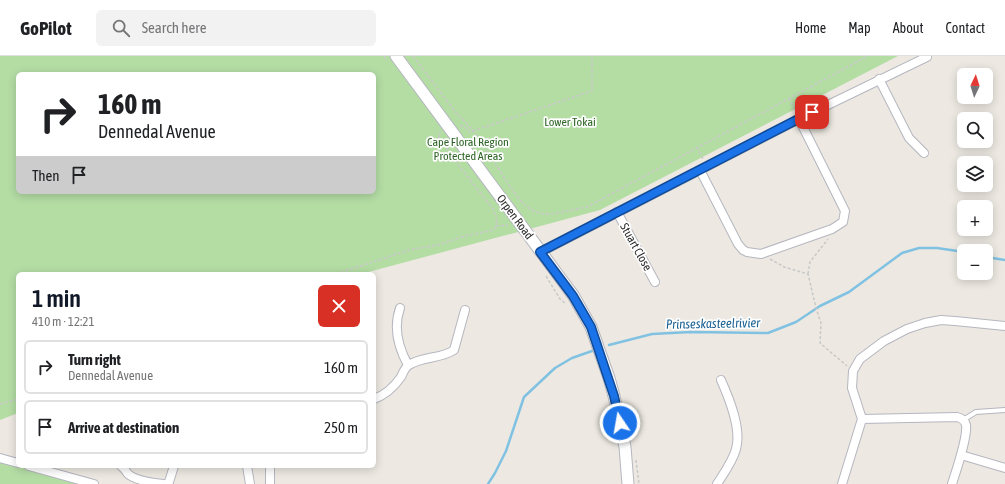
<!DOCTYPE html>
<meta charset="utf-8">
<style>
body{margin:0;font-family:"Asap Condensed",sans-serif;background:#f2f2f2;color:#202124;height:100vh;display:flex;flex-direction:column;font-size:15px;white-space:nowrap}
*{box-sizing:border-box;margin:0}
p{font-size:13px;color:#757577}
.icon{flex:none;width:22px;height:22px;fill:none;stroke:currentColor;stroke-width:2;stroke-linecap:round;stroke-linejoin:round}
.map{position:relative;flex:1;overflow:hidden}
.sheet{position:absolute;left:16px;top:216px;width:360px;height:196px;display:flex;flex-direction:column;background:#fff;border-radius:6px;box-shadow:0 2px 10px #0003}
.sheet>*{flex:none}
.banner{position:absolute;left:16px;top:16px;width:360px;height:122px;border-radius:6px;box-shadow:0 2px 10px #0003;background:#fff;color:#202124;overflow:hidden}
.needle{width:26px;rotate:4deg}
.buttons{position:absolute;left:957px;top:12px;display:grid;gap:8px}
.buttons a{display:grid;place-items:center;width:36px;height:36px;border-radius:6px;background:#fff;box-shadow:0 2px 10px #0003;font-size:20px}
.pin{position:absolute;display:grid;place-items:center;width:34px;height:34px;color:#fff;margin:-17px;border-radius:8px;box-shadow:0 2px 6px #0006}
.me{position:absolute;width:44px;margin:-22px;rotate:348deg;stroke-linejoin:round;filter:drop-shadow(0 0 3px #0008)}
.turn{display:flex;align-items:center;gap:14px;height:84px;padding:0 16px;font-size:18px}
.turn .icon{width:52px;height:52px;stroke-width:2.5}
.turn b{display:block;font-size:28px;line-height:34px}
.then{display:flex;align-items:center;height:38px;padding:0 16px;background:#0003;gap:8px;font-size:15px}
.round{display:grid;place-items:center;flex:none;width:42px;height:42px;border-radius:6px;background:#f2f2f2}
.head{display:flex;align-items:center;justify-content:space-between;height:68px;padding:0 16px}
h1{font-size:24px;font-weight:600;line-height:30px;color:#111827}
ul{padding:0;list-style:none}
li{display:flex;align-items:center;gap:12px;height:54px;margin:0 8px 6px;padding:0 8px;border:2px solid #e0e0e0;border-radius:6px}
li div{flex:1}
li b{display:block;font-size:15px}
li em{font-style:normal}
header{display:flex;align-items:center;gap:24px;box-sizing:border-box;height:56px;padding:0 20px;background:#fff;border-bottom:1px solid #e0e0e0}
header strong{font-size:19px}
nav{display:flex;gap:22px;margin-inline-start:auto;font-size:14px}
.search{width:280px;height:36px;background:#f2f2f2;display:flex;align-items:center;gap:10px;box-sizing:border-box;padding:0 14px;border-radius:6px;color:#757577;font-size:15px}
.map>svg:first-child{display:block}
</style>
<header>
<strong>GoPilot</strong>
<div class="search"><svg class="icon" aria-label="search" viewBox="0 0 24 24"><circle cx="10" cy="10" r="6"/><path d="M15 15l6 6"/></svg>Search here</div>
<nav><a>Home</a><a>Map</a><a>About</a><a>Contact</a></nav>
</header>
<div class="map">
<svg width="1005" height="428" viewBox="0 0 1005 428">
<rect width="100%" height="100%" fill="#ede9e2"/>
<path fill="#b4dda4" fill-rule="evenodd" d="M0 0H898L600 154 361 218H18V357L0 364ZM18 18H374V136H18Z
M0 402 18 410H30L96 428H0Z"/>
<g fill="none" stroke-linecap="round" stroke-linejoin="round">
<path stroke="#81c2e2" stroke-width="2.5" d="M986 201 1005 204
M609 289 652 278 691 276 768 277 796 266 820 250 849 236 902 197 919 192H937L964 196
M488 428 495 417 506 395 524 341 555 312 572 302 592 295"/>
<g stroke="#b5b6bf" stroke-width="6">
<path id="service" d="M963 364 976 356 1005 354"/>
</g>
<g stroke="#b5b6bf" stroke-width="10">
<path id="minor" d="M879 23 909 82 924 97
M700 114 738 188 743 194 747 196 761 198 832 173 843 166 845 155 799 63
M617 156 655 226
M541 196 799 63 927 1
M400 252C393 272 398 291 408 309
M374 343C385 339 394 331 401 321 403 317 405 311 409 309 423 300 441 303 454 294L465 254
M862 363 957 361C961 362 965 364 966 369 968 381 956 415 952 428
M961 399 1005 412
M0 402 18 407
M29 410 94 428
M121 410C124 412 126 415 128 418 135 424 154 427 163 428
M247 410 250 428
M166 428 169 426 174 410
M270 428V410
M717 428C724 417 733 405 736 393 742 373 729 342 721 324
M842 428 862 363 852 332 853 315 860 303 884 285 907 273 925 267 941 264 955 265 1005 270"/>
</g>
<g stroke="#b5b6bf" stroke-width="13">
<path id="secondary" d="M396 0 561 223 573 239 591 271 609 322 614 340 625 391 628 428"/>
</g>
<path stroke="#c8c8c8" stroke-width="1.5" stroke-dasharray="3 2" stroke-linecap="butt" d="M384 0 387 5
M413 0 457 58C479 77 495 109 512 133 515 137 519 143 523 147 528 153 537 157 545 158 559 158 574 153 587 151L868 0
M789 42 796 56
M460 70H464L470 76 592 35V0
M697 91 703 103
M496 170 508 169
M770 203 784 211 808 218 816 252 821 267 820 287 847 310
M336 218 409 194 438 189 465 180 493 174 496 170 497 164 493 153 463 115 439 81 440 75
M808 218 810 206 828 183
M546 220 560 243 566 248
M0 348 18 343
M636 404 639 428"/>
<use href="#service" stroke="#fff" stroke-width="4"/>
<use href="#minor" stroke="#fff" stroke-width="8"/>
<use href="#secondary" stroke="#fff" stroke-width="11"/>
</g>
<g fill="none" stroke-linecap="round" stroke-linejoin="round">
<g stroke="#114b97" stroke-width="10">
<path id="route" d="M620 367 614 340 591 271 573 240 540 196 812 56"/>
</g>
<use href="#route" stroke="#1a73e8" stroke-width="7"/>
</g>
<g text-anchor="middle" stroke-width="3.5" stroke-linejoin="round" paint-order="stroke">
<g font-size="12" fill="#2c6424" stroke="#fff">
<text x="570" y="70">Lower Tokai</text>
<text x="468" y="90">Cape Floral Region<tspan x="468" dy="14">Protected Areas</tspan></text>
</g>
<g font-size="12" fill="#2d2d2d" stroke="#fff">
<text transform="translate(515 161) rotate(53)" y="4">Orpen Road</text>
<text transform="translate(636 191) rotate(61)" y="4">Stuart Close</text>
</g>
<g font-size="13" font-style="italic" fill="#1d6192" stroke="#fff">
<text transform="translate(713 267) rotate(-1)" y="5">Prinseskasteelrivier</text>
</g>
</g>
</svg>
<div class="buttons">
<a><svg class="needle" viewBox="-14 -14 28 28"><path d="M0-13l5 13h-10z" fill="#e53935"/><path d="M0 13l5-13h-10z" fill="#757577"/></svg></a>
<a><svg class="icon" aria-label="search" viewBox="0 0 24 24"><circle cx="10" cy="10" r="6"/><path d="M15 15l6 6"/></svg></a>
<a><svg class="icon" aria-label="layers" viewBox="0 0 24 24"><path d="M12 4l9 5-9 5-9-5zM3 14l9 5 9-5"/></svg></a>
<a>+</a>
<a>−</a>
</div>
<div class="pin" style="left:812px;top:56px;background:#d93025"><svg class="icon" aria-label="arrive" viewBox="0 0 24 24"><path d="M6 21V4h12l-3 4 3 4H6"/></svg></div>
<svg class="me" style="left:620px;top:367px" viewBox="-20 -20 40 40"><circle r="17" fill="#1a73e8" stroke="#fff" stroke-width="3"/><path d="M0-11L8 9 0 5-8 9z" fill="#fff"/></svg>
<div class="banner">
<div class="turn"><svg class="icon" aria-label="right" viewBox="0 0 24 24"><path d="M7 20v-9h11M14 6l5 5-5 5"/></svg><div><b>160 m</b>Dennedal Avenue</div></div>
<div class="then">Then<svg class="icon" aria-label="arrive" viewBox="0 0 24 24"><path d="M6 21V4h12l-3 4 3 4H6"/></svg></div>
</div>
<section class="sheet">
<div class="head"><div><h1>1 min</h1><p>410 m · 12:21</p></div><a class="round" style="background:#d93025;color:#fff"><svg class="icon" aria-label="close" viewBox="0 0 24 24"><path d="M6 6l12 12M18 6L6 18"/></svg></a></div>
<ul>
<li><svg class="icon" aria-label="right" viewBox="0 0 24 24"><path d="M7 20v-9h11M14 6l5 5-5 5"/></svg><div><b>Turn right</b><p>Dennedal Avenue</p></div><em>160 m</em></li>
<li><svg class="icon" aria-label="arrive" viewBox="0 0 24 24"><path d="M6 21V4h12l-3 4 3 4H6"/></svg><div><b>Arrive at destination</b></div><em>250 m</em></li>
</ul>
</section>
</div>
